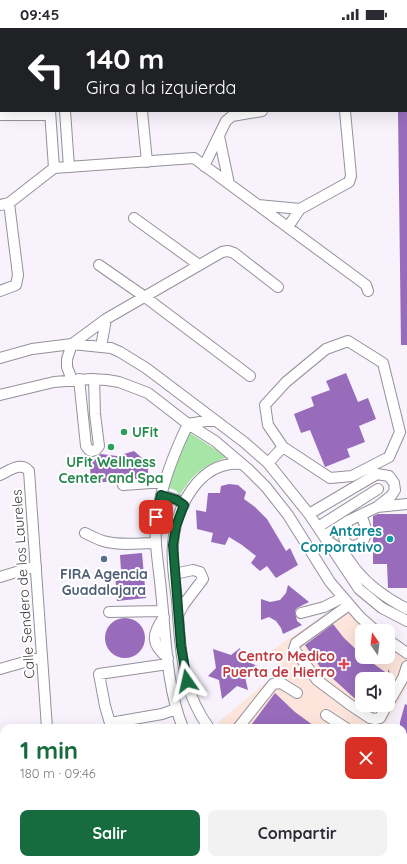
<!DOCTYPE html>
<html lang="es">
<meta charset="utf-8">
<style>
body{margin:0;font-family:Quicksand,sans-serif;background:#f2f2f3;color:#2b2b33;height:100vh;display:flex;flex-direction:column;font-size:15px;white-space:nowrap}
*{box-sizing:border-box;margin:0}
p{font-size:13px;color:#7c7c81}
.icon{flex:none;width:22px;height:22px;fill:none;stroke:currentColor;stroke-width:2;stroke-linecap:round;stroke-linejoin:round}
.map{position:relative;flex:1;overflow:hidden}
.drawer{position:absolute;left:0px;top:696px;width:407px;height:140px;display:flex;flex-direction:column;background:#fff;border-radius:12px 12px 0 0;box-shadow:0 4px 16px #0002}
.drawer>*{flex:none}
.hud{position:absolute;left:0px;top:0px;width:407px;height:84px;box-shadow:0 4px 16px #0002;background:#202124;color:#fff;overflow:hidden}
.needle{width:26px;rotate:346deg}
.buttons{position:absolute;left:355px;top:596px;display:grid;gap:8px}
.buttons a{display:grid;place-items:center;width:40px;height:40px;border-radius:8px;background:#fff;box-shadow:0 4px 16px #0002;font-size:20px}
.pin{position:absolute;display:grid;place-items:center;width:34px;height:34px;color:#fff;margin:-17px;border-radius:8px;box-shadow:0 2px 6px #0006}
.me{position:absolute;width:44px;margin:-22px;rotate:349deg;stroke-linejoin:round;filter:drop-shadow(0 0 3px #0008)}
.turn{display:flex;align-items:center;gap:14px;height:84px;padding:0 20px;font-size:18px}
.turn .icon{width:52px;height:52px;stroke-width:2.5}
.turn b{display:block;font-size:28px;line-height:34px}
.round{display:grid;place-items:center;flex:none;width:42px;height:42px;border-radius:8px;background:#f2f2f3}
.headline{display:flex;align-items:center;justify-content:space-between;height:68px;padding:0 20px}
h1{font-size:24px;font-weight:700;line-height:30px;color:#166c3f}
.action{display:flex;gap:8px;margin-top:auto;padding:8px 20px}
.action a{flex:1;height:46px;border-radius:8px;background:#166c3f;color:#fff;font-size:16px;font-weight:700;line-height:46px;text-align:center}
.action a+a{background:#f2f2f3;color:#2b2b33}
.status{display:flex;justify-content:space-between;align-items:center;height:28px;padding:0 20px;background:#fff;direction:ltr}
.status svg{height:11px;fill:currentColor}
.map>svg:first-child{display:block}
</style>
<div class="status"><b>09:45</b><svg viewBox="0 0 49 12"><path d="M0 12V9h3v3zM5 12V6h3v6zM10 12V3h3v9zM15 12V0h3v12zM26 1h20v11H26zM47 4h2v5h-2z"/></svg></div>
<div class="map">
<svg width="407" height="836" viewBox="0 0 407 836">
<rect width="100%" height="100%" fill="#f7f2fc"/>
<path fill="#fde5db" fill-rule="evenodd" d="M339 577 368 603H362V629H388V618L407 632V659L383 700H216L215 699 221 692 283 640 271 623ZM362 651H388V677H362Z"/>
<path fill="#a7e5a6" d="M187 403 227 429C204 438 193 445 180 467 176 461 172 460 166 461Z"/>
<path fill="#986cbb" d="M398 83H407V317H401Z
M346 345 358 374 368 370 376 391 359 398 365 414 347 421 350 429 325 439 310 402 301 405 294 386 314 378 311 369 330 362 326 353Z
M134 423 148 435V449L123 451 118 453 91 455 90 437 98 428 101 426 117 428Z
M229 456 238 457 246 464 244 471 255 479 267 491 286 523 290 520 298 537 276 550 267 538 260 543 251 535 256 528 242 517 229 509 225 517 211 514 213 505 197 501 196 482 206 484 208 465H220L221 458Z
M378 486H407V560H388L387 536H373V488Z
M142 525 146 570 117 573 115 544 121 543 120 527Z
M288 557 309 574 297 580 295 583 297 593 302 597 283 606 281 600 276 593 269 589 261 592V571L270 574 280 572 286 565Z
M105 610a20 20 0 1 1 40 0a20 20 0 1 1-40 0Z
M333 596 344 610 362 627V629H364L388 646V641L394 651H392L394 653 388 663V651H362V677L320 639 305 617Z
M240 620 243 632 258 638 245 649 248 662 237 658 222 671 219 652 208 648 216 640 213 621 231 627Z
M275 665 295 684 317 700H249Z
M405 676 407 677V713L403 705V700L400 699V694Z
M362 677H380L376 684Z"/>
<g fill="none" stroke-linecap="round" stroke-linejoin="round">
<g stroke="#95919a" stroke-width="12">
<path id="minor" d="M44 0V1
M59 0V1
M105 0H134
M233 0 236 1
M253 1 257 0
M50 83 54 140
M65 83 69 139
M142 83 147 134
M0 87H50
M219 108 229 156
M204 138 226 93 232 88 262 83
M0 177 9 175 54 140 194 130 366 257 368 263
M258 177 300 181
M134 190 199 237
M288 199 300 181 349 154 351 148 345 83
M99 237 145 269 250 348
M0 263 16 257 18 247 9 175
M348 313 383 335 400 404 389 429 352 448 330 450 283 419 268 397 265 377 286 354 326 321Z
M101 319 106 291
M0 330 32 321 72 316 111 320 120 324 146 340 244 414 268 435 309 486 359 561 382 580 407 593
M79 351 86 418 89 422 92 423 96 422 99 418 95 386 94 351
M72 352 67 339V331L72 316 106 291 222 224 228 223 234 225 278 259
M0 367 54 354 91 351 107 352 119 354 148 365 188 396 215 413 248 441 266 459 288 487 330 554 360 589 376 603
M268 435 283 419
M0 447C9 443 21 433 29 443L47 700
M123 457 165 454
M161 467 177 472 184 477
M309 486 377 446 389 448 394 455 395 462 391 468 377 479
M348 493C347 497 344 502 344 506 343 524 366 520 366 503 366 498 363 492 361 487
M318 499 378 461
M85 505C91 508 97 511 103 513 120 518 139 515 156 515
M324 508 348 493 377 479 407 476
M331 515C346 524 347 531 357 543 371 560 388 571 407 581
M174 546 193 542 200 544 203 551 184 576 178 587
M0 549 36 538
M349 577 296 615 294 621 317 652 349 676 370 690 375 691 380 690 387 677
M109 584 163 583
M301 585 324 579 342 570
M164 589C152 606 150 616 168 630
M388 612 407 625
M168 636 99 646 105 678 110 695 162 686 176 681
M0 641 42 629
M388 676 403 650 407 638
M326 687 346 700
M183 700C166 658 166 608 161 563 159 538 153 512 157 487 162 455 174 425 188 396L206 393H216
M209 700C199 686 191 670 187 653 180 627 179 599 177 572 175 554 171 535 173 517 175 480 199 432 242 436
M238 700 273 656 281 655 297 665
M0 756 4 758
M403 806 407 805
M0 826 4 828
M403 831 407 818
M12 832 19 836
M117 832 118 836
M389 832 392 836"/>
</g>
<use href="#minor" stroke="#fff" stroke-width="10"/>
</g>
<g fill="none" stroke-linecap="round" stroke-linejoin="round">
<g stroke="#0e4629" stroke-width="10">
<path id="route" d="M156 489 161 467 177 472 184 477 176 498 173 517 181 618 187 653"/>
</g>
<use href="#route" stroke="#166c3f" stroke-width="7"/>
</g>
<g fill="#2e9e5b" stroke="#fff" stroke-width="1.5">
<circle cx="124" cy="404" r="4"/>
<circle cx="111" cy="419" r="4"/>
</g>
<circle fill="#0f9aa8" stroke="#fff" stroke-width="1.5" cx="390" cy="511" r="4"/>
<circle fill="#5c6f8a" stroke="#fff" stroke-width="1.5" cx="104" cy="531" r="4"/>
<path fill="#e0444e" stroke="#fff" stroke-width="1.5" d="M342 630h4v4h4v4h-4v4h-4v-4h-4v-4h4z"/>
<g text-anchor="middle" stroke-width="4" stroke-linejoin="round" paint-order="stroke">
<g font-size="14" font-weight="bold" fill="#27864d" stroke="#fff" text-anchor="start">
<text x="132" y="409">UFit</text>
<text x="111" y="439" text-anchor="middle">UFit Wellness<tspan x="111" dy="16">Center and Spa</tspan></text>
</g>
<g font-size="14" font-weight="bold" fill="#0d838f" stroke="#fff" text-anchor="end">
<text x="382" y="508">Antares<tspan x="382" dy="16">Corporativo</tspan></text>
</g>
<g font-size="14" font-weight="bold" fill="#4e5e75" stroke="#fff">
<text x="104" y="551">FIRA Agencia<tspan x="104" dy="16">Guadalajara</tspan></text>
</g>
<g font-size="14" fill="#3d3b3f" stroke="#fff">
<text transform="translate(23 556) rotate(-94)" y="5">Calle Sendero de los Laureles</text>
</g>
<g font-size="14" font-weight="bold" fill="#be3a42" stroke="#fff" text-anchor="end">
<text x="335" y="633">Centro Medico<tspan x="335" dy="16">Puerta de Hierro</tspan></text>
</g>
</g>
</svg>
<div class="buttons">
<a><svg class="needle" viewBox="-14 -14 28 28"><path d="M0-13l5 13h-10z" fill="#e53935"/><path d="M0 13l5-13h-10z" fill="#7c7c81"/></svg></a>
<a><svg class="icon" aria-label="sound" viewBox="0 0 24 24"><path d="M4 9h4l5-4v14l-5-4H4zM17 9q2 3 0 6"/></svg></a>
</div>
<div class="pin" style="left:156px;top:489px;background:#d93025"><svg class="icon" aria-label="arrive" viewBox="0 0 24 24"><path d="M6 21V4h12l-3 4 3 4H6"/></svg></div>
<svg class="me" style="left:187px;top:653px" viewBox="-20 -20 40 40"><path d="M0-17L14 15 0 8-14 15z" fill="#166c3f" stroke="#fff" stroke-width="4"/></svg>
<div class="hud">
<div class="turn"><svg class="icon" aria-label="left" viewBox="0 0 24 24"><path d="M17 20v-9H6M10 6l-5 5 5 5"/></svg><div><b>140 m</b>Gira a la izquierda</div></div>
</div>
<section class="drawer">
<div class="headline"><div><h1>1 min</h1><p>180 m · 09:46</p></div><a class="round" style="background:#d93025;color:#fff"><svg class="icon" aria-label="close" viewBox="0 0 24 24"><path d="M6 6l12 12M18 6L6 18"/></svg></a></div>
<div class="action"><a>Salir</a><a>Compartir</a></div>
</section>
</div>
